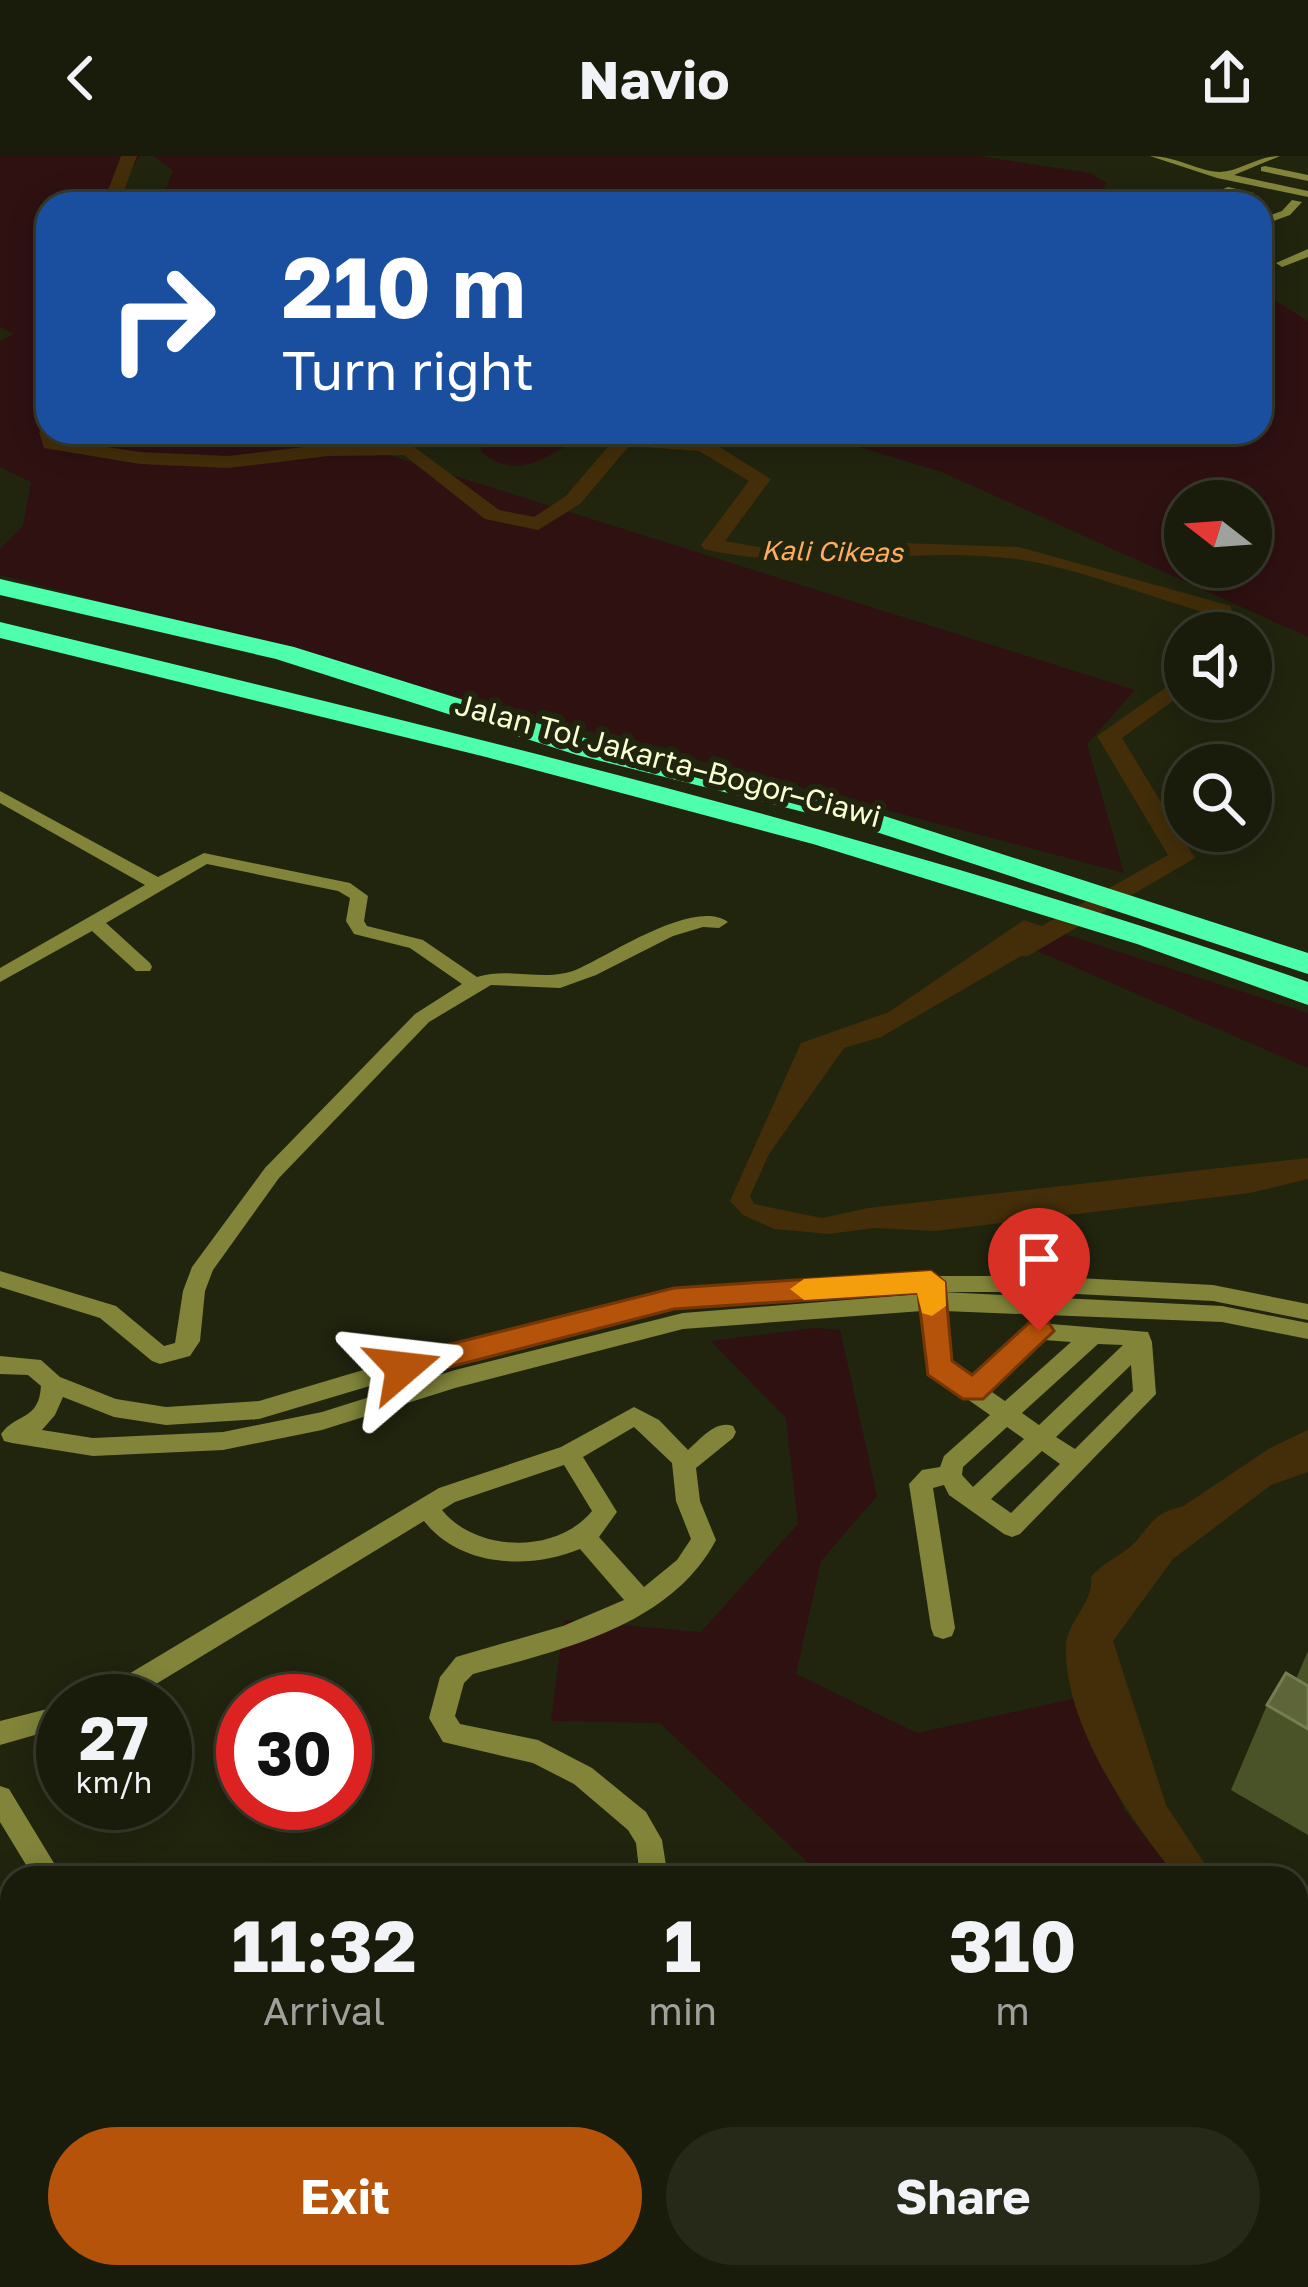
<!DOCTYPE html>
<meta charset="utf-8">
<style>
body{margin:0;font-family:"Golos Text",sans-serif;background:#262918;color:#f1f3f6;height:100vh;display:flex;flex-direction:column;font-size:45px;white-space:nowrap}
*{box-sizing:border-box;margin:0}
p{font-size:39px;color:#9fa19c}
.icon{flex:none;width:66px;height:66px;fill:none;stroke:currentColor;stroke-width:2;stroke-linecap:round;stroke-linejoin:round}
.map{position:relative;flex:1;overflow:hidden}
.details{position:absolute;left:0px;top:1710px;width:1308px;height:423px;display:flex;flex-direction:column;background:#191c0a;border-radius:36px 36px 0 0;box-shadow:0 6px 30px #0003,0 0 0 3px #373a2b}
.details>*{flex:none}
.hud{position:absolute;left:36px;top:36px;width:1236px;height:252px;border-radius:36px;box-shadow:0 6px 30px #0003,0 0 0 3px #373a2b;background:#1a4fa0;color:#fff;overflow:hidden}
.needle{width:78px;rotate:287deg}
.fabs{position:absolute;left:1164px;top:324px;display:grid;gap:24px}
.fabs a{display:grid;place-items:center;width:108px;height:108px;border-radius:50%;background:#191c0a;box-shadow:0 6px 30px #0003,0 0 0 3px #373a2b;font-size:60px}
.speed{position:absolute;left:36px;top:1518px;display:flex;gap:24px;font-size:60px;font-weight:700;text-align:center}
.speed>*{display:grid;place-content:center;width:156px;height:156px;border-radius:50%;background:#191c0a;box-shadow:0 6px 30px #0003,0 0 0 3px #373a2b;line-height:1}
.speed small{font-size:30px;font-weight:400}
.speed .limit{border:18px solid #d22;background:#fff;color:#111}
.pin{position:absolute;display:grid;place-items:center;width:102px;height:102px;color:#fff;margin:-123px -51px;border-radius:50% 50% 50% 0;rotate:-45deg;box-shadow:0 0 12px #0007}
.pin .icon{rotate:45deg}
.me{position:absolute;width:132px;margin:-66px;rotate:73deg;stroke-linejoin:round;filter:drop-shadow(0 0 9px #0008)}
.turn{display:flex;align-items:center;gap:42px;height:252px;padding:0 48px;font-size:54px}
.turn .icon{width:156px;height:156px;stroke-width:2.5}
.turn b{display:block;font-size:84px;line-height:102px}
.eta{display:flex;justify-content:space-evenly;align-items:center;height:204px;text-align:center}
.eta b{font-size:72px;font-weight:700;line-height:84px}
.cta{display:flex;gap:24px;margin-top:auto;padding:24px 48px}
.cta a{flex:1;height:138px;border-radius:72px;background:#b45309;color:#fff;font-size:48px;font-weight:700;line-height:138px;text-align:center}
.cta a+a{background:#262918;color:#f1f3f6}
header{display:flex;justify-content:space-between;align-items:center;height:156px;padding:0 48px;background:#191c0a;font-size:54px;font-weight:700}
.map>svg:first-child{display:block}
</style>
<header><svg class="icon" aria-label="back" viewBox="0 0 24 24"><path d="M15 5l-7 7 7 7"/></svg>Navio<svg class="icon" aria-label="share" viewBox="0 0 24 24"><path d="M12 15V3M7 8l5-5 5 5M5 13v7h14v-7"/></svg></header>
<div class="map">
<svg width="1308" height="2131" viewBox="0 0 1308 2131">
<rect width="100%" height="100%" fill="#21250e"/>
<path fill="#2f1112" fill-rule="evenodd" d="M0 0H140L109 48H48V276H315L1135 534 1087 588 1124 717 0 419V393L23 370 31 326 0 311V185L14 178 0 171Z
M153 0H979L1090 17 1106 27 1099 42 1105 48H160L173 15Z
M1260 135 1308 165V481L942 316 809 276H1260ZM1251 345V411H1185V345Z
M481 276H596C554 289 526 332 481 296Z
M1061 777 1308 857V912L1035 794Z
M815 1172 840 1174 877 1340 821 1405 796 1518 917 1577 1073 1543 1125 1655 1177 1722H824L660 1567 551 1565 564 1464 701 1476 798 1368 786 1262 711 1185Z"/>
<path fill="#432e09" d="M1024 764 1061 777 881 881 844 892 769 998 750 1040 754 1048 822 1062 868 1052 1308 1002V1023L1250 1037 935 1075 874 1072 829 1078 774 1073 743 1059 730 1045 801 887 889 856Z
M1308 1274V1316L1271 1329 1173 1403 1113 1485 1166 1649 1214 1722H1177C1130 1662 1064 1570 1066 1490 1067 1465 1094 1447 1091 1421 1103 1406 1116 1403 1130 1391 1150 1373 1151 1356 1182 1351L1270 1292Z"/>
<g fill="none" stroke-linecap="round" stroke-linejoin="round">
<path fill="#432e09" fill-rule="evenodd" d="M121 0H137L119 48H103Z
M48 270V276H59L60 284 140 296 228 300 328 288 409 287 499 354 534 361 566 340 617 280 710 285 771 323 725 385 770 393 903 387 1019 391 1231 450 1233 477H1211L1212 459C1154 442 1074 411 1016 403 912 389 806 418 704 393L701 389 749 325 699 295 629 290 580 348 538 374 485 363 404 299 328 300 228 312 140 308 44 292 39 276Z
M1185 518V536L1122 582 1195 702 1028 800H1010L1006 794 1010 788 1168 699 1097 580Z"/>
<path fill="#818439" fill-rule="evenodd" d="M1150 0C1176 0 1200 16 1220 16 1239 16 1257 0 1280 0L1234 19 1308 35V41L1217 22Z
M1265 10 1308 19V25L1261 15V11Z
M1228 31 1254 37C1244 40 1236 37 1226 39 1212 42 1203 48 1188 48Z
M1292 44 1302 46 1290 59 1260 70V63L1282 55Z
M1308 93V101L1282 111 1276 107Z
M0 635 158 721 204 697 350 727 368 740 364 765 367 770 423 784 477 821C512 810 546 828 580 812 613 797 695 742 728 766L719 772 703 771 673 780 596 819 560 832 491 829 429 866 279 1022 213 1114 205 1135 200 1185 190 1200 160 1208 152 1205 100 1162 0 1131V1115L116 1150 164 1190 175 1187 183 1135 192 1111 265 1012 415 858 462 828 410 792 354 778 346 765 350 742 338 735 207 708 106 767 150 807 152 811 150 815H136L92 775 0 826V812L145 729 0 647Z
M885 1120H1038L1213 1129 1308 1148V1164L1213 1145 1038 1136H942L1222 1150 1308 1167V1183L1222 1166 944 1155 949 1207 972 1223 1031 1169 1039 1167 1148 1176 1152 1186 1156 1238 1020 1378 1012 1381 1004 1378 949 1339 944 1329 933 1332 955 1472 952 1480 943 1483 934 1480 931 1472 909 1328 922 1314 940 1311 944 1300 990 1259 930 1217 922 1155 683 1173 455 1232 322 1274 223 1294 93 1300 12 1287 4 1285 1 1278C16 1257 39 1265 41 1230L28 1219 0 1218V1200L41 1204 60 1221 116 1243 166 1251 259 1245 447 1189 674 1135ZM885 1136 921 1138 683 1157 455 1214 322 1256 223 1276 93 1282 42 1274 55 1259 63 1241 114 1261 166 1269 259 1263 447 1207 674 1151ZM1044 1184 1071 1186 1005 1245 989 1234ZM1098 1188 1123 1189 1039 1269 1022 1257ZM1131 1209 1133 1235 1075 1293 1056 1281ZM1007 1271 1024 1283 973 1331 962 1319 963 1311ZM1042 1295 1060 1308 1011 1357 991 1343Z
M634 1251 659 1264 688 1294C701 1283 715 1264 733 1270L736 1276 733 1282 696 1312 700 1345 716 1384C670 1471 560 1494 473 1518L464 1527 455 1560 460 1568 538 1584 592 1612 646 1656 662 1684 668 1722H640L636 1687 628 1674 574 1628 533 1607 443 1586 429 1562 440 1521 456 1501 563 1470 624 1444 580 1393C529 1414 460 1411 424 1365L128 1545H93L97 1537 439 1332 561 1291ZM634 1271 672 1307 676 1345 691 1383 677 1404 644 1431 599 1381 617 1356 583 1301ZM564 1309 592 1355C557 1398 477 1397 442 1354L455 1346Z
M63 1549V1571L0 1589V1565Z
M0 1630 9 1633 63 1722H34L0 1666Z
M12 1892V1924L0 1929V1897Z
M12 1962V1996L0 2002V1968Z
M281 2121H312L316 2131H285Z
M477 2121H512L508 2131H473Z
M664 2121H698L702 2131H668Z
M837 2121H870L866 2131H833Z"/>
<path fill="#4dffab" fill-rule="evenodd" d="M0 423 294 491 614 591 875 657 1308 797V818L855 669 577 599 276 503 0 439Z
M0 466C440 573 880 676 1308 826V849L1137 788 813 688 486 601 0 482Z"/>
</g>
<path fill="#4a5327" d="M1308 1495V1679L1231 1634 1267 1549 1296 1523Z"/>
<path fill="#5d6539" stroke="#757e51" stroke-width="3" d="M1286 1517 1308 1530V1573L1267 1549Z"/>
<path fill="#b45309" stroke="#753606" stroke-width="3" d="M931 1115 945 1126 952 1205 972 1219 1029 1167H1049L1054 1175 983 1243H963L928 1219 918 1137 674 1153 403 1223 393 1220 388 1212 393 1204 403 1200 674 1132Z"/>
<path fill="#f59e0b" d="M931 1115 945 1126 946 1150 932 1160 922 1157 917 1137 804 1144 790 1133 804 1123Z"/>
<g text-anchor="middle" stroke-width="12" stroke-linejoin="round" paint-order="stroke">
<g font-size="27" font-style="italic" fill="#ffab60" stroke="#21250e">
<text transform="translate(832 396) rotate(1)" y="9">Kali Cikeas</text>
</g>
<g font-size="30" fill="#f9ffd2" stroke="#21250e">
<text transform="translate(668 605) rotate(15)" y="10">Jalan Tol Jakarta–Bogor–Ciawi</text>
</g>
</g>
</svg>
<div class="fabs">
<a><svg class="needle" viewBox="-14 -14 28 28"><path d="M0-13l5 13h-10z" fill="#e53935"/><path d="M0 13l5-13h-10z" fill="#9fa19c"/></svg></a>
<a><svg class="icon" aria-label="sound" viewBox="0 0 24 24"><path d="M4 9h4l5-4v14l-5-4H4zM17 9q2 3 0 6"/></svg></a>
<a><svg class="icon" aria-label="search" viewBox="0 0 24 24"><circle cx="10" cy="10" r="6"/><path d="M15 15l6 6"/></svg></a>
</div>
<div class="speed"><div>27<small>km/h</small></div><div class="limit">30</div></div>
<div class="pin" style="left:1039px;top:1175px;background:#d93025"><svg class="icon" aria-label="arrive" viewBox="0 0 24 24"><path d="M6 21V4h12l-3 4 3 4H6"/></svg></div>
<svg class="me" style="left:403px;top:1212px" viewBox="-20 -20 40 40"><path d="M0-17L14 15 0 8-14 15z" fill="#b45309" stroke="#fff" stroke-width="4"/></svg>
<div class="hud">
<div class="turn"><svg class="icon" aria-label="right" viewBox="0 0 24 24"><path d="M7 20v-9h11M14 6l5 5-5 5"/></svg><div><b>210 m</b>Turn right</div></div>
</div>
<section class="details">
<div class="eta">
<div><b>11:32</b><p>Arrival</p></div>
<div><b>1</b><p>min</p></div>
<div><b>310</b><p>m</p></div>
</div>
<div class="cta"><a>Exit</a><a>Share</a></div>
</section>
</div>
